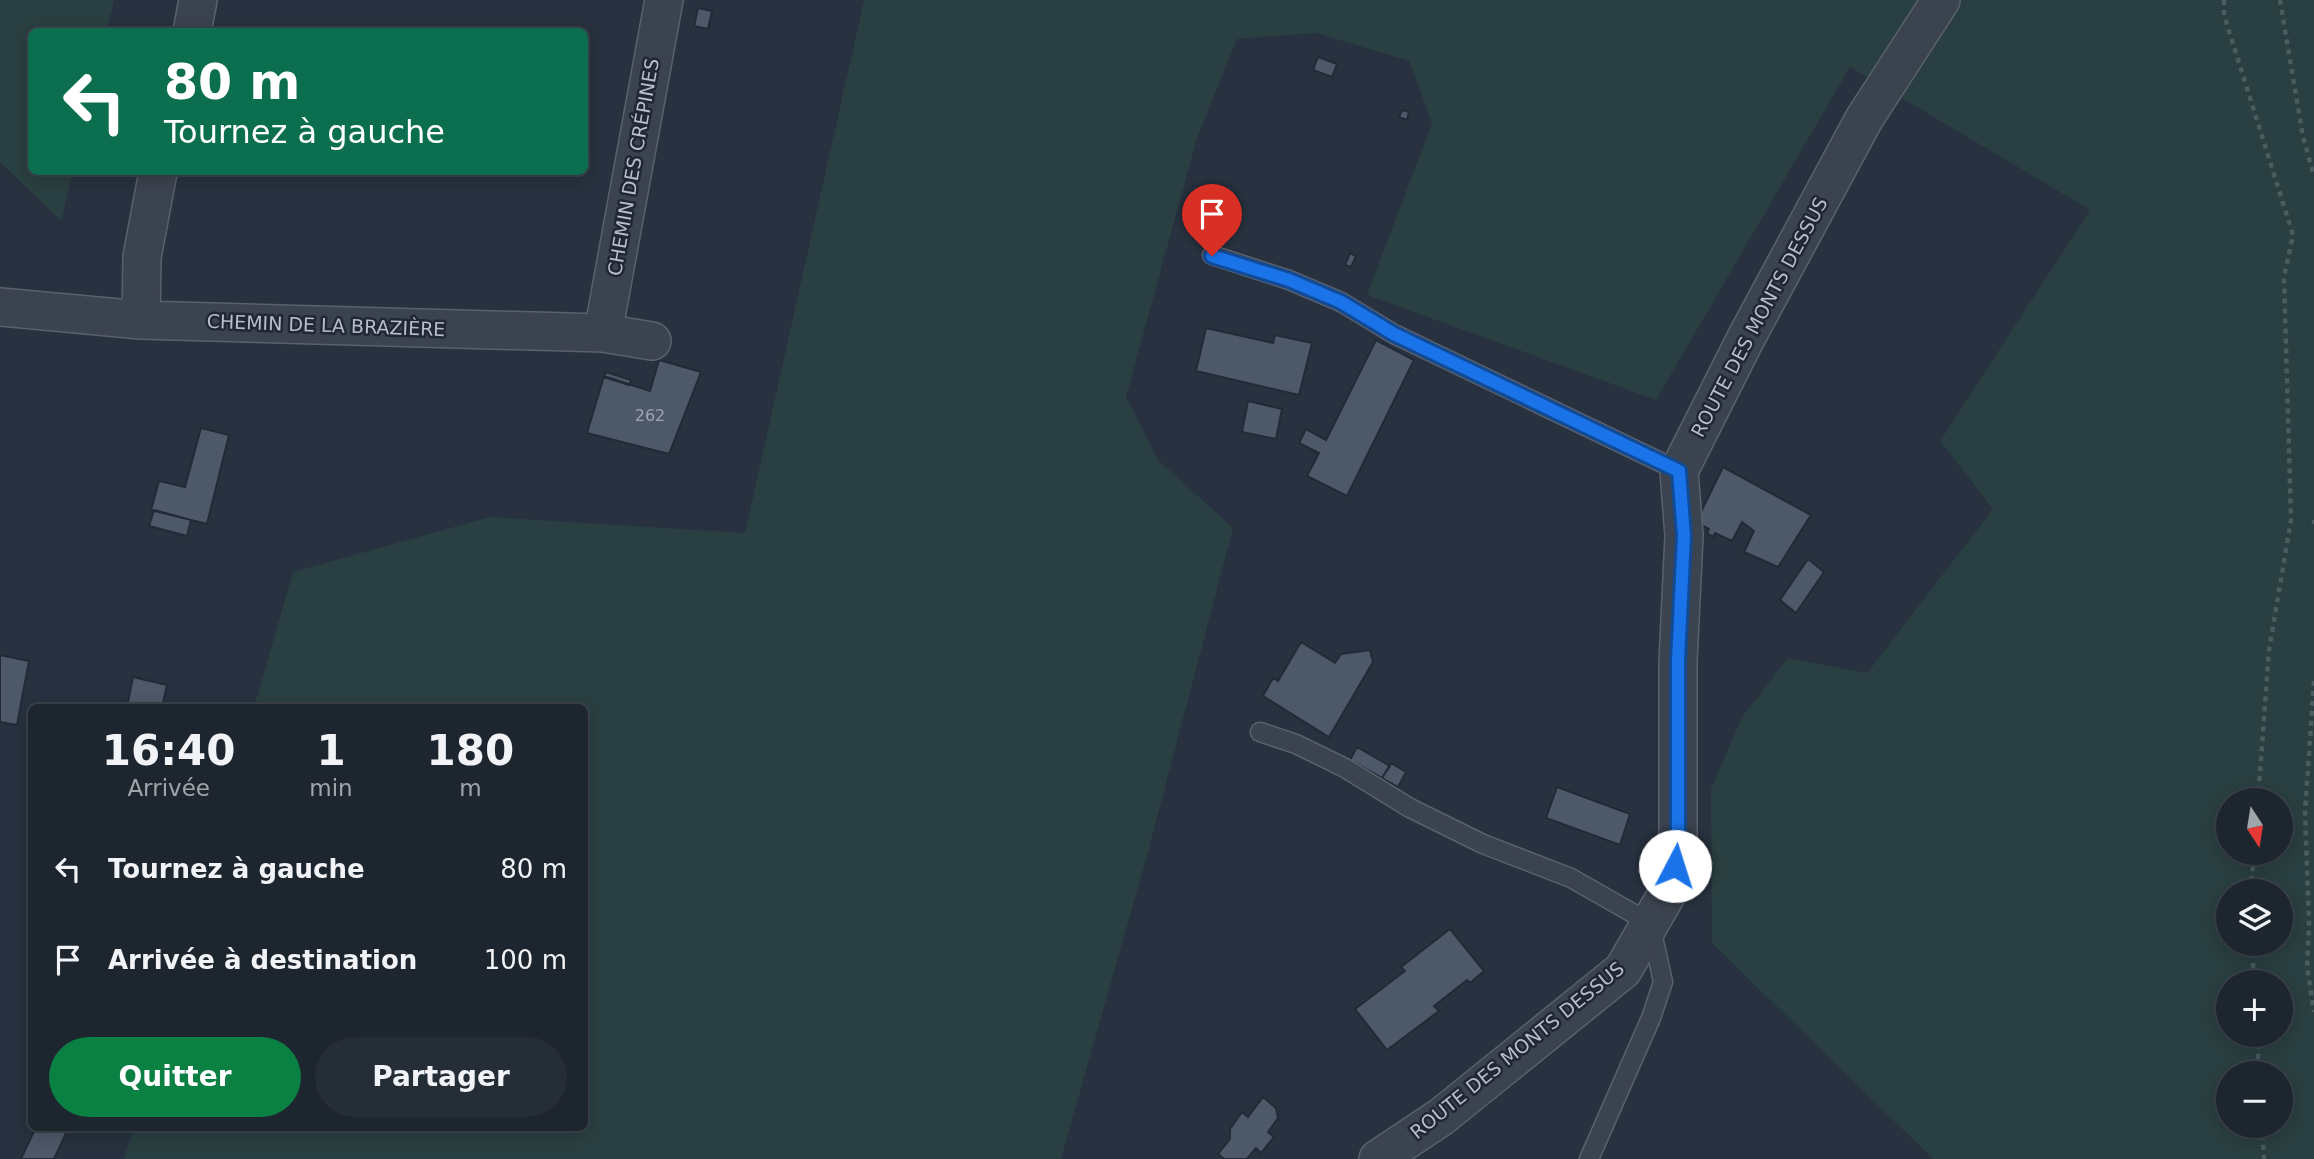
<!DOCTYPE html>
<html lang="fr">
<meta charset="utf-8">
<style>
body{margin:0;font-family:"DejaVu Sans",sans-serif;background:#252d37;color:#f1f3f6;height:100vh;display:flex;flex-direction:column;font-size:26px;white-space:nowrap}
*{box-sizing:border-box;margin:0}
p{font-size:23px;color:#a0a5aa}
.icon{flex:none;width:38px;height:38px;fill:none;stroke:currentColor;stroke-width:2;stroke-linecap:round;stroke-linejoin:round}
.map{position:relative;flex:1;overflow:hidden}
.details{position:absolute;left:28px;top:704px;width:560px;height:427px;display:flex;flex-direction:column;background:#1d252f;border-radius:10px;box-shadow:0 4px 18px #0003,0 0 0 2px #3b424b}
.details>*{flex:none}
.top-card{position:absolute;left:28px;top:28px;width:560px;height:147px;border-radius:10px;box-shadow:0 4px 18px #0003,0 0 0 2px #3b424b;background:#0b6e4f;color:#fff;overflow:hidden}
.needle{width:46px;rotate:168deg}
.buttons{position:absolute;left:2216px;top:788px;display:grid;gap:14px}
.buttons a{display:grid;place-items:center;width:77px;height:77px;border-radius:50%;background:#1d252f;box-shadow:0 4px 18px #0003,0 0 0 2px #3b424b;font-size:35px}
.pin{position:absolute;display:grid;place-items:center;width:60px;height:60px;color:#fff;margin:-72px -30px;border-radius:50% 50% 50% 0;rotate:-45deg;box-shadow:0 0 7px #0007}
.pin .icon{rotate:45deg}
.me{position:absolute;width:77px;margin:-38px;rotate:5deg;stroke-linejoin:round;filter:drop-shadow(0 0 5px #0008)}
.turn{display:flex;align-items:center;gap:24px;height:147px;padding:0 21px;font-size:32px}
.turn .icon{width:91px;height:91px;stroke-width:2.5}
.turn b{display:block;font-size:49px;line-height:60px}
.eta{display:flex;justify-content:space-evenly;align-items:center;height:119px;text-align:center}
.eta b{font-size:42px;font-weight:800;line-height:49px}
.cta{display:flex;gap:14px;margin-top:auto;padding:14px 21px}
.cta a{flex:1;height:80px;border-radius:42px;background:#0b8043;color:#fff;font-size:28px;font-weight:800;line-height:80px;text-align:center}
.cta a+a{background:#252d37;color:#f1f3f6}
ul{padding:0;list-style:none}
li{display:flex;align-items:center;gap:21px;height:91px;padding:0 21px}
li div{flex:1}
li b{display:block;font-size:26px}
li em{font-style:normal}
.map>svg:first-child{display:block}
</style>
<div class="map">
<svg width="2314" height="1159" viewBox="0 0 2314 1159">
<rect width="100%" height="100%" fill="#27313f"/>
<path fill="#2a3f41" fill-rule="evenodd" d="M0 0H114L107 31 32 32V172H73L61 221 0 162Z
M864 0H2314V1159H1933L1712 943 1711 789 1742 717 1788 658 1867 673 1993 509 1940 441 2090 210 1850 67 1656 400 1367 295 1432 123 1409 61 1316 33 1237 39 1197 138 1126 397 1157 459 1233 528 1148 852 1061 1159H124L134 1127H584V707H254L293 572 490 517 745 533ZM2228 800H2280V852H2228ZM2228 891H2280V943H2228ZM2228 982H2280V1034H2228ZM2228 1073H2280V1125H2228Z"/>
<path fill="#4d5868" stroke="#222a37" stroke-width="2" d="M698 8 712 11 708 29 694 26Z
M1318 57 1337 64 1332 77 1313 70Z
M1402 110 1409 112 1407 120 1399 117Z
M1350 253 1356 256 1351 267 1345 265Z
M1206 328 1273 343 1275 335 1312 343 1299 395 1196 371Z
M1376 340 1414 360 1347 496 1307 476 1319 453 1299 443 1306 429 1326 440Z
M659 360 701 372 669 454 587 433 604 376 650 391Z
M606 372 631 380 629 385 604 377Z
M1248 401 1282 409 1276 439 1242 432Z
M201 428 229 435 207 524 151 510 159 481 185 487Z
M1723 467 1811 515 1778 567 1744 552 1754 531 1742 522 1732 541 1715 533 1713 537 1707 533 1709 529 1696 522Z
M154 510 191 520 187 536 149 526Z
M1808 559 1824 572 1796 613 1780 600Z
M1301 642 1335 663 1341 654 1370 650 1373 662 1329 737 1263 696 1273 678 1278 681Z
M0 655 29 661 17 725 0 722Z
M133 677 167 685 162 707H127Z
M1357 747 1390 766 1382 778 1350 760Z
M1391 763 1406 772 1398 787 1382 778Z
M1557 787 1630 814 1620 845 1546 818Z
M1450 929 1484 971 1470 983 1467 980 1434 1006 1439 1011 1387 1050 1355 1009 1405 971 1401 967Z
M1263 1097 1276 1108 1278 1118 1268 1132 1274 1137 1261 1153 1256 1148 1247 1159H1224L1218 1154 1230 1139V1129L1242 1112 1248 1117Z
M36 1127H69L54 1159H21Z"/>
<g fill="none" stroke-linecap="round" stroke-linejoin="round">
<g stroke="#59616d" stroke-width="21">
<path id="lane" d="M1212 255 1289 280 1341 302 1394 334 1679 471
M1260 732 1296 744 1345 768 1410 808 1483 844 1571 878 1650 923 1663 982 1651 1018 1589 1159"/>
</g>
<g stroke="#59616d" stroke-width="40">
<path id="street" d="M192 32 198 0
M0 307 141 320 603 333 652 341
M141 320 142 257 158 172
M603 333 664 0
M1378 1159 1441 1117 1623 970 1672 885 1678 848V661L1684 536 1679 471 1746 338 1864 119 1941 0"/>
</g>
<path stroke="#495c5f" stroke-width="4.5" stroke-dasharray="5 5" stroke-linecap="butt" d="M2224 0V15L2293 235 2284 277 2291 520 2269 650 2258 800
M2280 0 2303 137 2314 176
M2314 520V524
M2314 681 2305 812 2309 924 2307 966 2314 1012
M2251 891 2254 852
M2252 943 2254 982
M2257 1034 2259 1073
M2262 1125 2264 1159"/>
<use href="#lane" stroke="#3b434f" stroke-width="18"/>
<use href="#street" stroke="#3b434f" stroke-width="37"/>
</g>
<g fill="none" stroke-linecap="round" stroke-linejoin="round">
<g stroke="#114b97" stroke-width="18">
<path id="route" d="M1212 256 1289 280 1341 302 1394 334 1679 471 1684 536 1678 661V848L1675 866"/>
</g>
<use href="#route" stroke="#1a73e8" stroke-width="12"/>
</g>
<g text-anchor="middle" stroke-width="5" stroke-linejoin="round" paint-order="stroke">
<g font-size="16" fill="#9da4b2">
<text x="650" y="421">262</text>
</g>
<g font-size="19" fill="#b8beca" stroke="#202835">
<text transform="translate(633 167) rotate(-80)" y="7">CHEMIN DES CRÉPINES</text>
<text transform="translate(1759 317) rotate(-62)" y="7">ROUTE DES MONTS DESSUS</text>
<text transform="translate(326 325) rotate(2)" y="7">CHEMIN DE LA BRAZIÈRE</text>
<text transform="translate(1517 1050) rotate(-39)" y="7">ROUTE DES MONTS DESSUS</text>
</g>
</g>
</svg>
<div class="buttons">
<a><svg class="needle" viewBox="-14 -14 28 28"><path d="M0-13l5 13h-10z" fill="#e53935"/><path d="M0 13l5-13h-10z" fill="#a0a5aa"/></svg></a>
<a><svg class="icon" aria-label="layers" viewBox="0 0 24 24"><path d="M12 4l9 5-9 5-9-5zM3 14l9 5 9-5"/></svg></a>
<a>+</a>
<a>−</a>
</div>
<div class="pin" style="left:1212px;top:256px;background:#d93025"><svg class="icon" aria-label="arrive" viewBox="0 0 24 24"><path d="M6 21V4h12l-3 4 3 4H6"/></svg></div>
<svg class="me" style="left:1675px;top:866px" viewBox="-20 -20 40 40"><circle r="19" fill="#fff"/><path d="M0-13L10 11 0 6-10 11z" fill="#1a73e8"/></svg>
<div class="top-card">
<div class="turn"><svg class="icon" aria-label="left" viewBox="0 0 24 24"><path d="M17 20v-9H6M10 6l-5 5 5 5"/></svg><div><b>80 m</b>Tournez à gauche</div></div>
</div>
<section class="details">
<div class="eta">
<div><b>16:40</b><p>Arrivée</p></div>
<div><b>1</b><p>min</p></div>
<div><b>180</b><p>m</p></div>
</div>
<ul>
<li><svg class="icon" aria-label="left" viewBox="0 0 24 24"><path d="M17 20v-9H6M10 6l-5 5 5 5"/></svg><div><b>Tournez à gauche</b></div><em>80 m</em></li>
<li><svg class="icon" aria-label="arrive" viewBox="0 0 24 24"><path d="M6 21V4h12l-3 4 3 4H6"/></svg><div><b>Arrivée à destination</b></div><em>100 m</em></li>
</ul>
<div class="cta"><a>Quitter</a><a>Partager</a></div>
</section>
</div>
